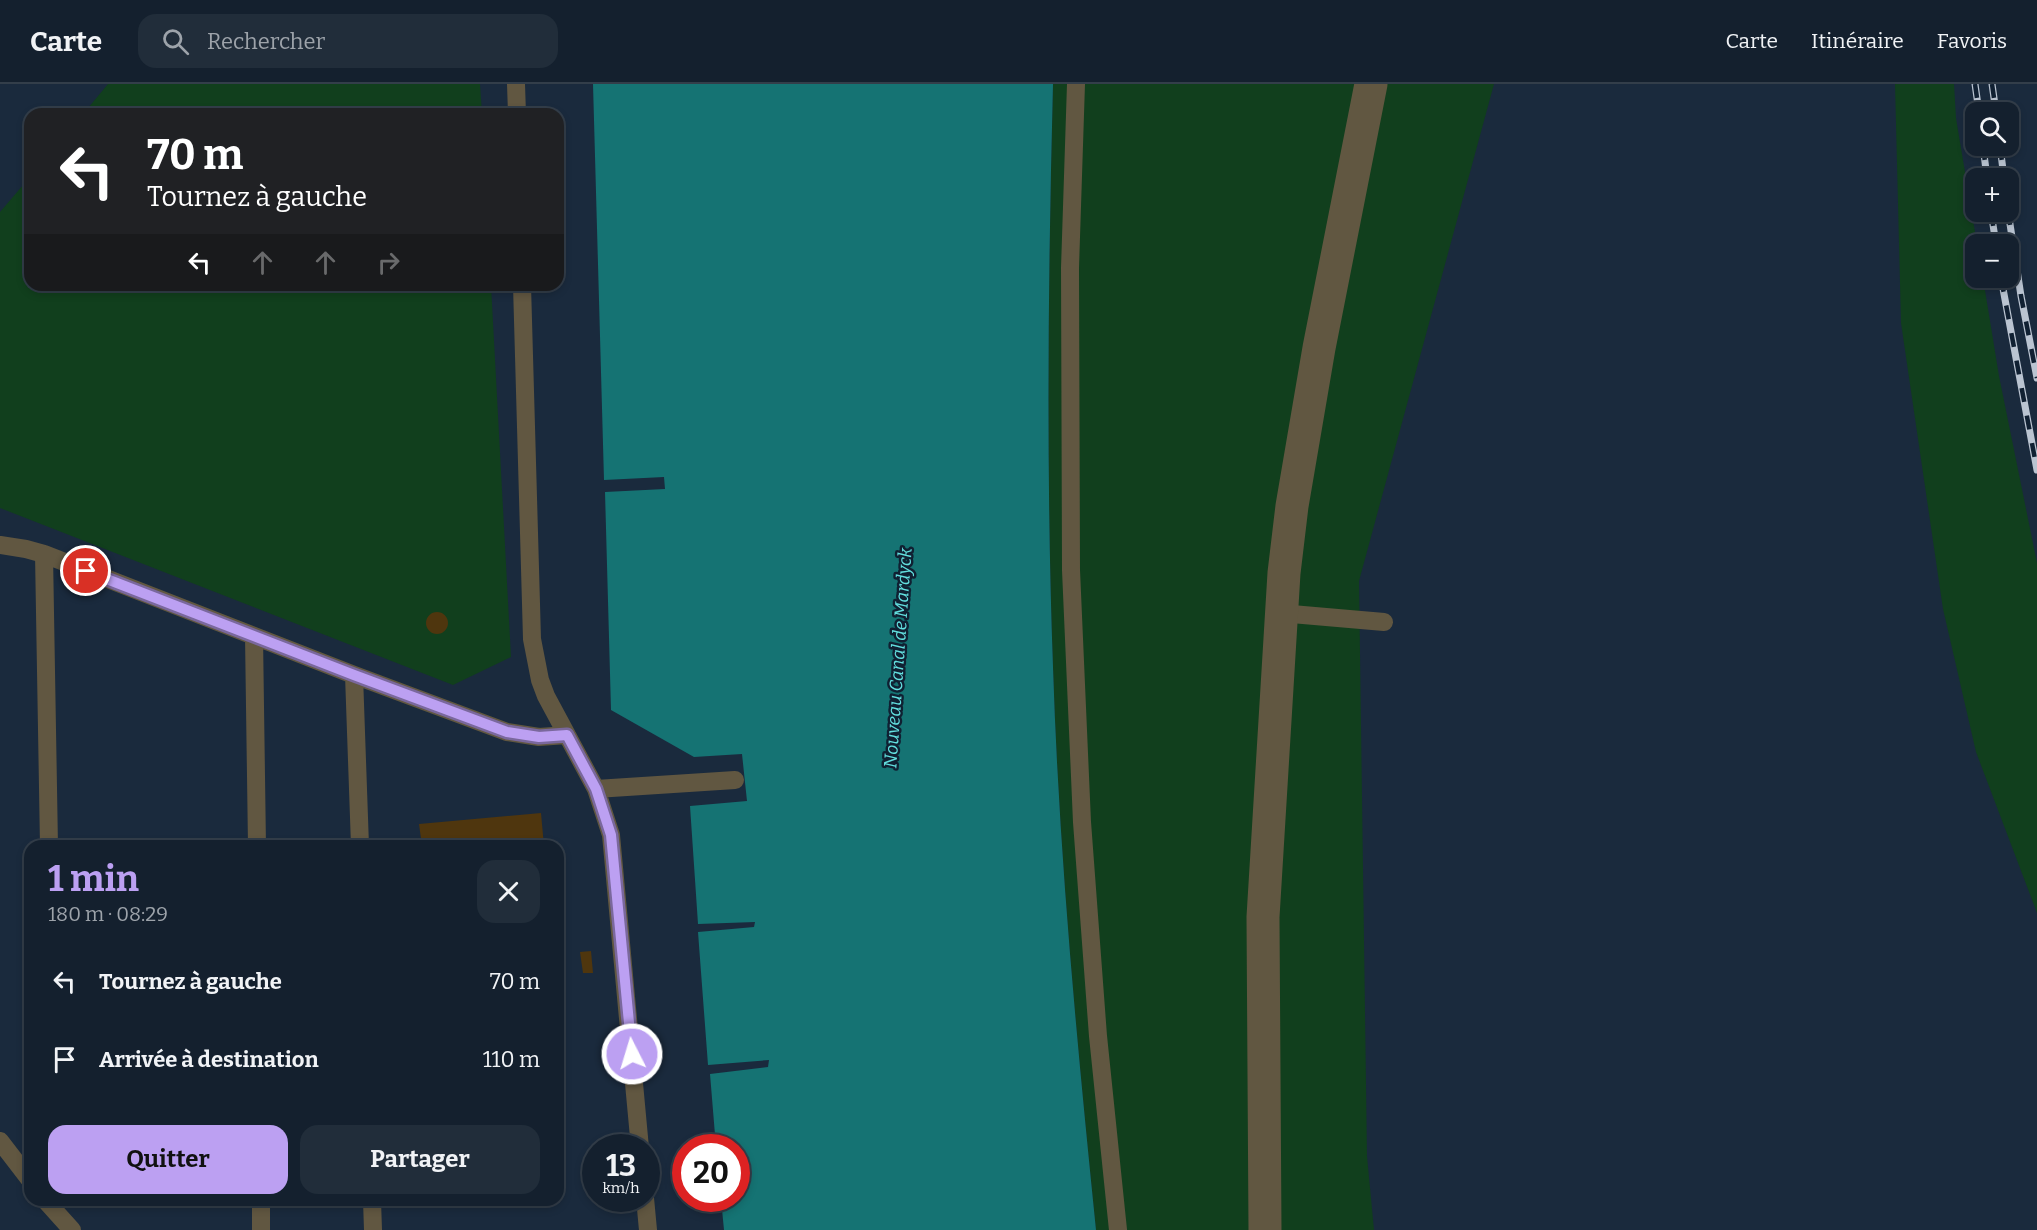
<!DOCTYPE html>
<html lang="fr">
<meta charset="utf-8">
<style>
body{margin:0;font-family:Bitter,serif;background:#212d3a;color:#f1f3f6;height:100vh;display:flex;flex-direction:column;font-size:22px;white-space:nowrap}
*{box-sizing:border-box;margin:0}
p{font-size:20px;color:#9da3aa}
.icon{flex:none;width:33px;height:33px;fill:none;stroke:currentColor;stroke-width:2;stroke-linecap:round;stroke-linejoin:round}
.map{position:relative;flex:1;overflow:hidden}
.details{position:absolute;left:24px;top:756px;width:540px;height:366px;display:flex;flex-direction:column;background:#14202e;border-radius:18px;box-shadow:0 3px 9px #0003,0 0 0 2px #333e4a}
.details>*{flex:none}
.top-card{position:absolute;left:24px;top:24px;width:540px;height:183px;border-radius:18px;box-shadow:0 3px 9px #0003,0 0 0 2px #333e4a;background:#202124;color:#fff;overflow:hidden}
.tools{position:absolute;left:1965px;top:18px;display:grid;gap:12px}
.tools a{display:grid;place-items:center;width:54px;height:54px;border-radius:12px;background:#14202e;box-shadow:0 3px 9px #0003,0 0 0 2px #333e4a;font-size:30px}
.speed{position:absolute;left:582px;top:1050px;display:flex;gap:12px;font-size:30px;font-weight:700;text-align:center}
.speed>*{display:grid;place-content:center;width:78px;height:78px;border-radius:50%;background:#14202e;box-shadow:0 3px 9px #0003,0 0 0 2px #333e4a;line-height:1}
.speed small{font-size:15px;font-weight:400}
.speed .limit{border:9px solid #d22;background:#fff;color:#111}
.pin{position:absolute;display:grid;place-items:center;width:51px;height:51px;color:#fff;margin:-26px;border:3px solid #fff;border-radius:50%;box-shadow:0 2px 6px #0007}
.me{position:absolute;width:66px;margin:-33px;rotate:355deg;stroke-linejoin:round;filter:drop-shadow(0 0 4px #0008)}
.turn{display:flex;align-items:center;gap:21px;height:126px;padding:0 24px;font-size:27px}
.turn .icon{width:78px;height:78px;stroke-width:2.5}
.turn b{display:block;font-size:42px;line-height:51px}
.lanes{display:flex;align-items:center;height:57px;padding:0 24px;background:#0003;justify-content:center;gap:30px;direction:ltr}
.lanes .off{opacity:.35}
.round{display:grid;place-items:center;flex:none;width:63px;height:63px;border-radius:18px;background:#212d3a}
.overview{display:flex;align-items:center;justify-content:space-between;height:102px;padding:0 24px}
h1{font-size:36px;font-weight:700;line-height:45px;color:#bca0f2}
.cta{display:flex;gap:12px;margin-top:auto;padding:12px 24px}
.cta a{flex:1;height:69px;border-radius:18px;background:#bca0f2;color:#111;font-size:24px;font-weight:700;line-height:69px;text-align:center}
.cta a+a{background:#212d3a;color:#f1f3f6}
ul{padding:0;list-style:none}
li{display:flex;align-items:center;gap:18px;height:78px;padding:0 24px}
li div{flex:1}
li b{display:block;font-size:22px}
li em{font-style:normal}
header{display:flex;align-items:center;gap:36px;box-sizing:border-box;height:84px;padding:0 30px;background:#14202e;border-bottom:2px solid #333e4a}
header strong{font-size:28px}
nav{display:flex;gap:33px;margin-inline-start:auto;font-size:21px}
.search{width:420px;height:54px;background:#212d3a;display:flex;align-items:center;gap:15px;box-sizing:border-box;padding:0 21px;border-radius:18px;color:#9da3aa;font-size:22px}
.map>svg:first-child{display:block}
</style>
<header>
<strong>Carte</strong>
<div class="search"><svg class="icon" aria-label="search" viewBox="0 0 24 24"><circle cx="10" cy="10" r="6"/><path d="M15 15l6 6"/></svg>Rechercher</div>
<nav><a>Carte</a><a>Itinéraire</a><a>Favoris</a></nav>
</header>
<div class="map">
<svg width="2037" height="1146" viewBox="0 0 2037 1146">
<rect width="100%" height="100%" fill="#1a2a3d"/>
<path fill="#113f1d" d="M108 0H480L482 30H83Z
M1053 0H1494L1359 497 1367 1072 1374 1146H1096C1077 959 1059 771 1053 583 1046 389 1048 194 1053 0Z
M1895 0H1954L1956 34 1977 160 1976 194H1983L1999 292 2037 479V829L1976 668 1943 525 1901 239Z
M30 93V201H491L511 573 453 601 0 424V128Z"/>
<path fill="#157373" d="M593 0H1053C1048 194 1046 389 1053 583 1059 771 1077 959 1096 1146H724L721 1115 736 1114V1064L716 1063 710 990 768 983 769 976 708 981 698 848 754 843 755 838 698 840 690 722 747 717 742 670 694 673 611 626 605 408 665 405 664 393 604 396Z"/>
<path fill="#4f360e" d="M426 539a11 11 0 1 1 22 0a11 11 0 1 1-22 0Z
M541 729 544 762H422L419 740Z
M591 867 593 889H583L580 868Z
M558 943 566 1019 558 1020Z"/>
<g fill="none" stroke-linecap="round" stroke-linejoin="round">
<path stroke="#615741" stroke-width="18" d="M516 0 517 30
M1076 0 1070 184 1071 486 1082 738 1098 952 1118 1146
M522 201 532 555 540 596 546 612 596 705 611 751 640 1064
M0 461 26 465 44 470 354 591 507 648 539 653 567 651
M44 470 49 762
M1280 529 1384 538
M254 552 257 762
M354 591 360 762
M596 705 735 696
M0 1057 30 1096
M645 1114 648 1146
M45 1116 72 1146
M261 1116V1146
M372 1116 373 1146"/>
<path stroke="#615741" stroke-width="33" d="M1265 1146 1263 833 1284 489 1292 422 1319 264 1371 0"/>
<g stroke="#bac4d1" stroke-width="7">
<path id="rail" d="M1975 0 1979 28
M1992 0 1996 28
M1983 62 1987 94
M2000 62 2004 94
M2008 127 2021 212 2037 294
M1991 128 1996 160
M2001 194 2037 386"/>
</g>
<use href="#rail" stroke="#102032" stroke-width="4.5" stroke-dasharray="14" stroke-linecap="butt"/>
</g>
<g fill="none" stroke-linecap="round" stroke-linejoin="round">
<g stroke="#7a689d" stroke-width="15">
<path id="route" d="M86 487 354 591 507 648 539 653 567 651 596 705 611 751 632 970"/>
</g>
<use href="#route" stroke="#bca0f2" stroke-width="10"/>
</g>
<g text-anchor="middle" stroke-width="5" stroke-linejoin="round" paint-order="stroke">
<g font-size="18" font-style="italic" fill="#63e0e0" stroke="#102032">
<text transform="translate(898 574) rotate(-86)" y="6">Nouveau Canal de Mardyck</text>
</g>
</g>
</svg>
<div class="tools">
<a><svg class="icon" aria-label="search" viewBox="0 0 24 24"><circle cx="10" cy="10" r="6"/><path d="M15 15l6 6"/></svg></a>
<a>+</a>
<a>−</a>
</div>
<div class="speed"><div>13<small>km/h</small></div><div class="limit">20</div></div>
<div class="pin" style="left:86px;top:487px;background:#d93025"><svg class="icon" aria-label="arrive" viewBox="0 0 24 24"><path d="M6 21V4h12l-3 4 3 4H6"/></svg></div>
<svg class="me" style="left:632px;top:970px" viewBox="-20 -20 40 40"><circle r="17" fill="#bca0f2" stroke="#fff" stroke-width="3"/><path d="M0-11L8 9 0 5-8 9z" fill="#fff"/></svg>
<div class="top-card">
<div class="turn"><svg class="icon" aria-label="left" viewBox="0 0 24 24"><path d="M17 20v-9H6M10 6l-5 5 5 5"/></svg><div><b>70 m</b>Tournez à gauche</div></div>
<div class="lanes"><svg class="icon" aria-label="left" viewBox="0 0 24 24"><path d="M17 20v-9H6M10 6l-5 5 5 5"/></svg><svg class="icon off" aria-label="ahead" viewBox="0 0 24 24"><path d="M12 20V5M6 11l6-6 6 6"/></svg><svg class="icon off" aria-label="ahead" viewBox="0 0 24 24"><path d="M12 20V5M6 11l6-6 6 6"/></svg><svg class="icon off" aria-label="right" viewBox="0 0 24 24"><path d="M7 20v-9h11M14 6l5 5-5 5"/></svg></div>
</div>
<section class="details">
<div class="overview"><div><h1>1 min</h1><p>180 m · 08:29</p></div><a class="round"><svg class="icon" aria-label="close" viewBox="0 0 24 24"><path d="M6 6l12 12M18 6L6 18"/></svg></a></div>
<ul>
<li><svg class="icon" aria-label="left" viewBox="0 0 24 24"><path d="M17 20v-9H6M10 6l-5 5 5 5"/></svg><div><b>Tournez à gauche</b></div><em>70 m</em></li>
<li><svg class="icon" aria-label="arrive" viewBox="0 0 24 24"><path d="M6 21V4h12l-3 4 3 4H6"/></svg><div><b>Arrivée à destination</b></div><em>110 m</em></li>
</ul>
<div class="cta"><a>Quitter</a><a>Partager</a></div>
</section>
</div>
